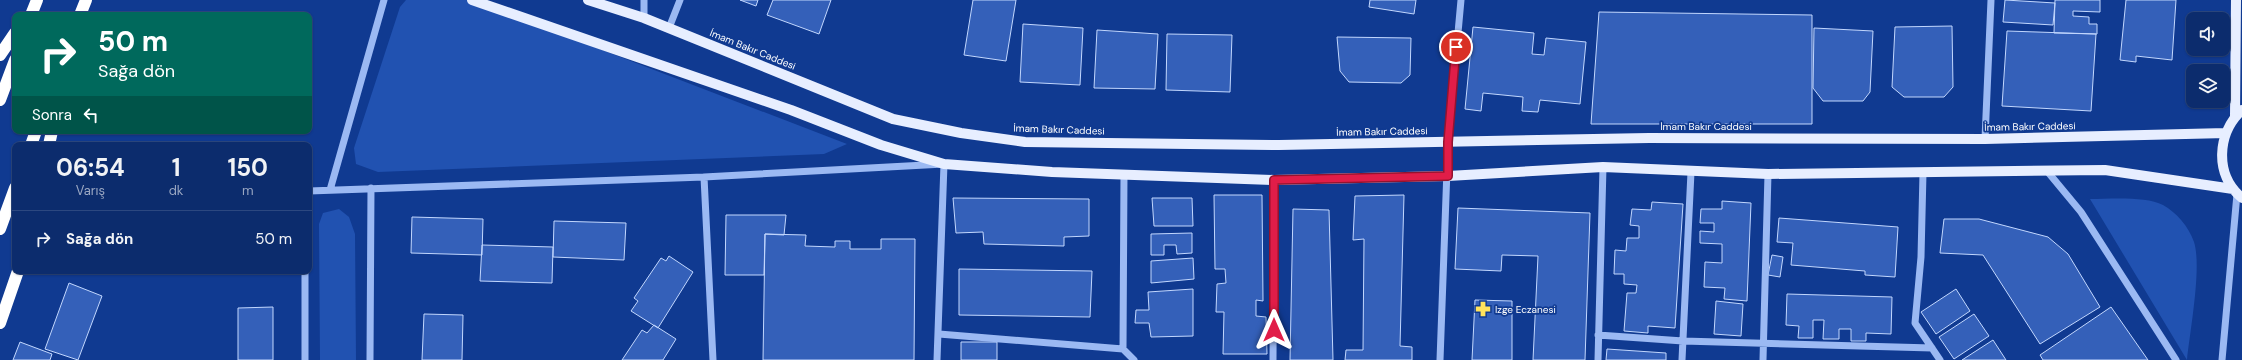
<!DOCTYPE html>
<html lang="tr">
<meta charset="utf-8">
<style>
body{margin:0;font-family:"DM Sans",sans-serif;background:#1a3875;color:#f1f3f6;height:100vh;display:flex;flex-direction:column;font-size:15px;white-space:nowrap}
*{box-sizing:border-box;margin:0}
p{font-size:13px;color:#9aa7c2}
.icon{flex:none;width:22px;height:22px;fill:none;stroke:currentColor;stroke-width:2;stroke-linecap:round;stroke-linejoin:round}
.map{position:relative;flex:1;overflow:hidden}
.sheet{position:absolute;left:12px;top:142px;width:300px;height:132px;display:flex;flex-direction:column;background:#0c2c6d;border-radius:8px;box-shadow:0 1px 3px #0004,0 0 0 1px #2c4880}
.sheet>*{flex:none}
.top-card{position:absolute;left:12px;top:12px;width:300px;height:122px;border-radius:8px;box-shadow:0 1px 3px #0004,0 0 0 1px #2c4880;background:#00695c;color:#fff;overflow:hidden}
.tools{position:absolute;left:2186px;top:12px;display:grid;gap:8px}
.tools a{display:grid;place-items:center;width:44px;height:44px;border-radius:8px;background:#0c2c6d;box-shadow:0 1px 3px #0004,0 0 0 1px #2c4880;font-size:20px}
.pin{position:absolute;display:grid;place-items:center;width:34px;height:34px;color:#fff;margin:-17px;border:2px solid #fff;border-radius:50%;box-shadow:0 1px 4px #0007}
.me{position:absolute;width:44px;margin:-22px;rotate:0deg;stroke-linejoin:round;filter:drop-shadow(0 0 3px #0008)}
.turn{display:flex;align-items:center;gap:14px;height:84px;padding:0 20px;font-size:18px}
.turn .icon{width:52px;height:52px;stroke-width:2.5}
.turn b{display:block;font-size:28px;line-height:34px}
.then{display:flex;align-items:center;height:38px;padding:0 20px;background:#0003;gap:8px;font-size:15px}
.eta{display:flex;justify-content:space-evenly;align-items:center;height:68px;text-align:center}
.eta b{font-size:24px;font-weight:700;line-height:28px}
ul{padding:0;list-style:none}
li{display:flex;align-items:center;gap:12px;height:56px;padding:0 20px;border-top:1px solid #2c4880}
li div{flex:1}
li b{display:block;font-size:15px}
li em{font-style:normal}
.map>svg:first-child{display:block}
</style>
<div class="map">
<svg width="2242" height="360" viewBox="0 0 2242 360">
<rect width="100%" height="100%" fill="#103a91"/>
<path fill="#2152b1" d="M406 0H472L847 144 824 154 378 172 356 164 354 148 400 7Z
M2090 199C2110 199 2146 196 2163 205 2176 212 2189 227 2194 242 2202 267 2190 331 2187 360Z
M339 209 349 217 355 234 356 360H320L319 224 323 213Z"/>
<path fill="#3460b9" stroke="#c2d7fe" d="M740 0H758L756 6Z
M773 0H831L819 34 767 15Z
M973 0H1016L1006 61 964 55Z
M1370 0H1416L1414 14 1369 7Z
M2005 0 2055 3 2053 25 2003 22Z
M2055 0H2100V12L2073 11V16L2089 17V24H2097V34L2054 33Z
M2126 0H2176L2172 60 2136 56V62L2120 60Z
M1599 12 1812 15V124H1591Z
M1023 24 1083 28 1080 85 1020 82Z
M1952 26 1953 87 1944 97H1904L1892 87 1895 27Z
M1473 27 1534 33 1532 54 1544 55 1546 38 1586 42 1580 104 1540 100 1538 112 1522 111 1523 97 1483 93 1481 111 1465 109Z
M1814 28 1873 31 1870 92 1863 101H1823L1813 88Z
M1097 30 1158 34 1155 89 1094 88Z
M2007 31 2096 34 2091 111 2002 106Z
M1167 34 1232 35 1230 92 1166 90Z
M1337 37 1411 38 1410 75 1401 83 1349 82 1340 71Z
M1214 195H1262L1263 301 1256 300V316L1266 317 1267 354H1223L1224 312H1216L1217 284 1226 283 1225 269H1215Z
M1404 195 1400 346 1412 347V360H1345L1346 350H1363L1364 239 1353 240 1355 196Z
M953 198 1089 199V236L1064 237V246L984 244 983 232 956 233Z
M1152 198H1192L1193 226H1154Z
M1722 201 1751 203 1747 301 1724 299 1725 288 1704 287 1705 262 1722 263V244L1700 243V231L1714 232V223H1700L1701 209H1722Z
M1652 202 1683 204 1675 328 1648 326V333L1624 331 1627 293H1636L1637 285 1624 284V274H1614L1615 250 1626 251 1627 238H1639V226L1630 225 1632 209 1651 210Z
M1458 208 1590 213 1585 360H1533L1538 256 1502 255 1501 271 1455 269Z
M1293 209 1329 210 1333 360H1290Z
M726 215H786L784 235 765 234 764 275H725Z
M412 217 483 219 482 255 411 253Z
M1779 218 1898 227 1895 277 1865 275V271L1791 265 1793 243 1777 242Z
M1944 219H1979L2048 237 2068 254 2100 307 2040 344 1983 255 1940 253Z
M554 221 626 223 624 260 553 257Z
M1192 233V253L1177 254 1176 245H1164V255H1151V234Z
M765 234 806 235 805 246 835 247V241H850V249H881V239H915L914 360H763Z
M482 245 553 247 552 283 480 281Z
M1772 255 1783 257 1780 277 1768 275Z
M669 256 693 272 658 328 631 311 638 301 634 298 661 258 666 261Z
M1193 258 1194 279 1151 283V261Z
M959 269 1092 271 1090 317 959 315Z
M69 283 102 296 78 360 45 349Z
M1193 289V336L1151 337 1149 323H1135L1136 310H1149L1148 292Z
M1956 289 1970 311 1936 334 1921 312Z
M1787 294 1892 297 1891 334 1866 333V341H1851V329H1839V339H1823L1824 320H1813V338H1798L1799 326 1786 325Z
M1475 300 1512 301V360H1472Z
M1716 301 1743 304 1741 336 1714 334Z
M273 307V360H238V308Z
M2111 307 2148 360H2043L2040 355Z
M424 314 463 315 462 360H422Z
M1974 314 1989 336 1954 359 1939 337Z
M654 325 676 339 663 360H622L642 330 647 333Z
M1993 340 2006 360H1962Z
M20 342 52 354 50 360H13Z
M961 342H997V360H961Z
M1607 349 1666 353V360H1606Z"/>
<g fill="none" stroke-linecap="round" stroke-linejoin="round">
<path stroke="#9bb9f3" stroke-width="7" d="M644 18V0
M669 28 680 0
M1985 139 1991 0
M2047 171 2081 212 2176 360
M1923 173 1921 257 1915 323 1940 360
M704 177 713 360
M330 190 384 0
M309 191 704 177 944 164 937 360
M305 271V360
M939 334 1123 349 1134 360
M1598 335 1683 341 1932 348
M1123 349 1124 174
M370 360 371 188
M1273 360 1274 180
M1440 360 1448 142 1461 0
M1598 360 1603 167
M1682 360 1691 172
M1763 360 1768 174
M2222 360 2237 194"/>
<path stroke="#e7eeff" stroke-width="10" d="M472 0 791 110 881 145 944 164 1052 172 1274 180 1448 176 1603 167 1768 174 2105 170 2233 189
M588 0 644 18 893 119 961 133 1025 142 1279 145 1649 138 1985 139 2226 133
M2242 110C2217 133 2214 175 2242 198
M2235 117 2236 0"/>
<path stroke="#fff" stroke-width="12" d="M31 15 37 0
M80 15 86 0
M0 55 15 33
M0 100 15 60
M31 145 36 131
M49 145 52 131
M0 229 15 188
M0 323 18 271"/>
</g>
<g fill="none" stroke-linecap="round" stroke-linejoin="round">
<g stroke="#92132f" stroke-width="10">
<path id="route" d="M1274 330V180L1448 176V142L1456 47"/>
</g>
<use href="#route" stroke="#e11d48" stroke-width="7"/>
</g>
<defs>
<g id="pharmacy-bare" transform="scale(1.2)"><path d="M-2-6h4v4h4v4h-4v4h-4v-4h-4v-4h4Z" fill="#ffe35d" stroke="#103a91" stroke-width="2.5" paint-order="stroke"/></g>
</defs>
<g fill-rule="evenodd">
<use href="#pharmacy-bare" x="1483" y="309"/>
</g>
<g text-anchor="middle" stroke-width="3.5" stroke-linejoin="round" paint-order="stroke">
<g font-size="10" fill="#fff" stroke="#103a91">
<text transform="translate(753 49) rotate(22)" y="4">İmam Bakır Caddesi</text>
<text x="1706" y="130">İmam Bakır Caddesi</text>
<text transform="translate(2030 126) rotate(-1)" y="4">İmam Bakır Caddesi</text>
<text transform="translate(1059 129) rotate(2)" y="4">İmam Bakır Caddesi</text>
<text transform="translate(1382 131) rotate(-1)" y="4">İmam Bakır Caddesi</text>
</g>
<g font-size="10" fill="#fff" stroke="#103a91" text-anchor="start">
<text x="1495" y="313">Izge Eczanesi</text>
</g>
</g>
</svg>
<div class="tools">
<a><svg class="icon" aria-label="sound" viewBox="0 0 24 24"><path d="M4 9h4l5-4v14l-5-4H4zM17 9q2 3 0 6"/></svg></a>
<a><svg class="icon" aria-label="layers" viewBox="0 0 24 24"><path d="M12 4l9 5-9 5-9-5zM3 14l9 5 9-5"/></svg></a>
</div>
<div class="pin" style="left:1456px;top:47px;background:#d93025"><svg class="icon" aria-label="arrive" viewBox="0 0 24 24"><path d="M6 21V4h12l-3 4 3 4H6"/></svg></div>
<svg class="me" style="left:1274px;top:330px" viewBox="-20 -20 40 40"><path d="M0-17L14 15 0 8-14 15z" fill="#e11d48" stroke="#fff" stroke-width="4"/></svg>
<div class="top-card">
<div class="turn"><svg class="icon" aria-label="right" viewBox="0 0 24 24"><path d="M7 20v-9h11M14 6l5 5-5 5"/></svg><div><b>50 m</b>Sağa dön</div></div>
<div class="then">Sonra<svg class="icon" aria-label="left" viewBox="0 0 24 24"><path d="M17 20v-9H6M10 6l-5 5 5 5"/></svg></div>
</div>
<section class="sheet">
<div class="eta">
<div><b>06:54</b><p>Varış</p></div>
<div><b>1</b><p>dk</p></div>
<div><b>150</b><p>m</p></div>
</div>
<ul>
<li><svg class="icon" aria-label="right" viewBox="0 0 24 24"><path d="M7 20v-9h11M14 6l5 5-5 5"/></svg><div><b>Sağa dön</b></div><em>50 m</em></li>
</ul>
</section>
</div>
